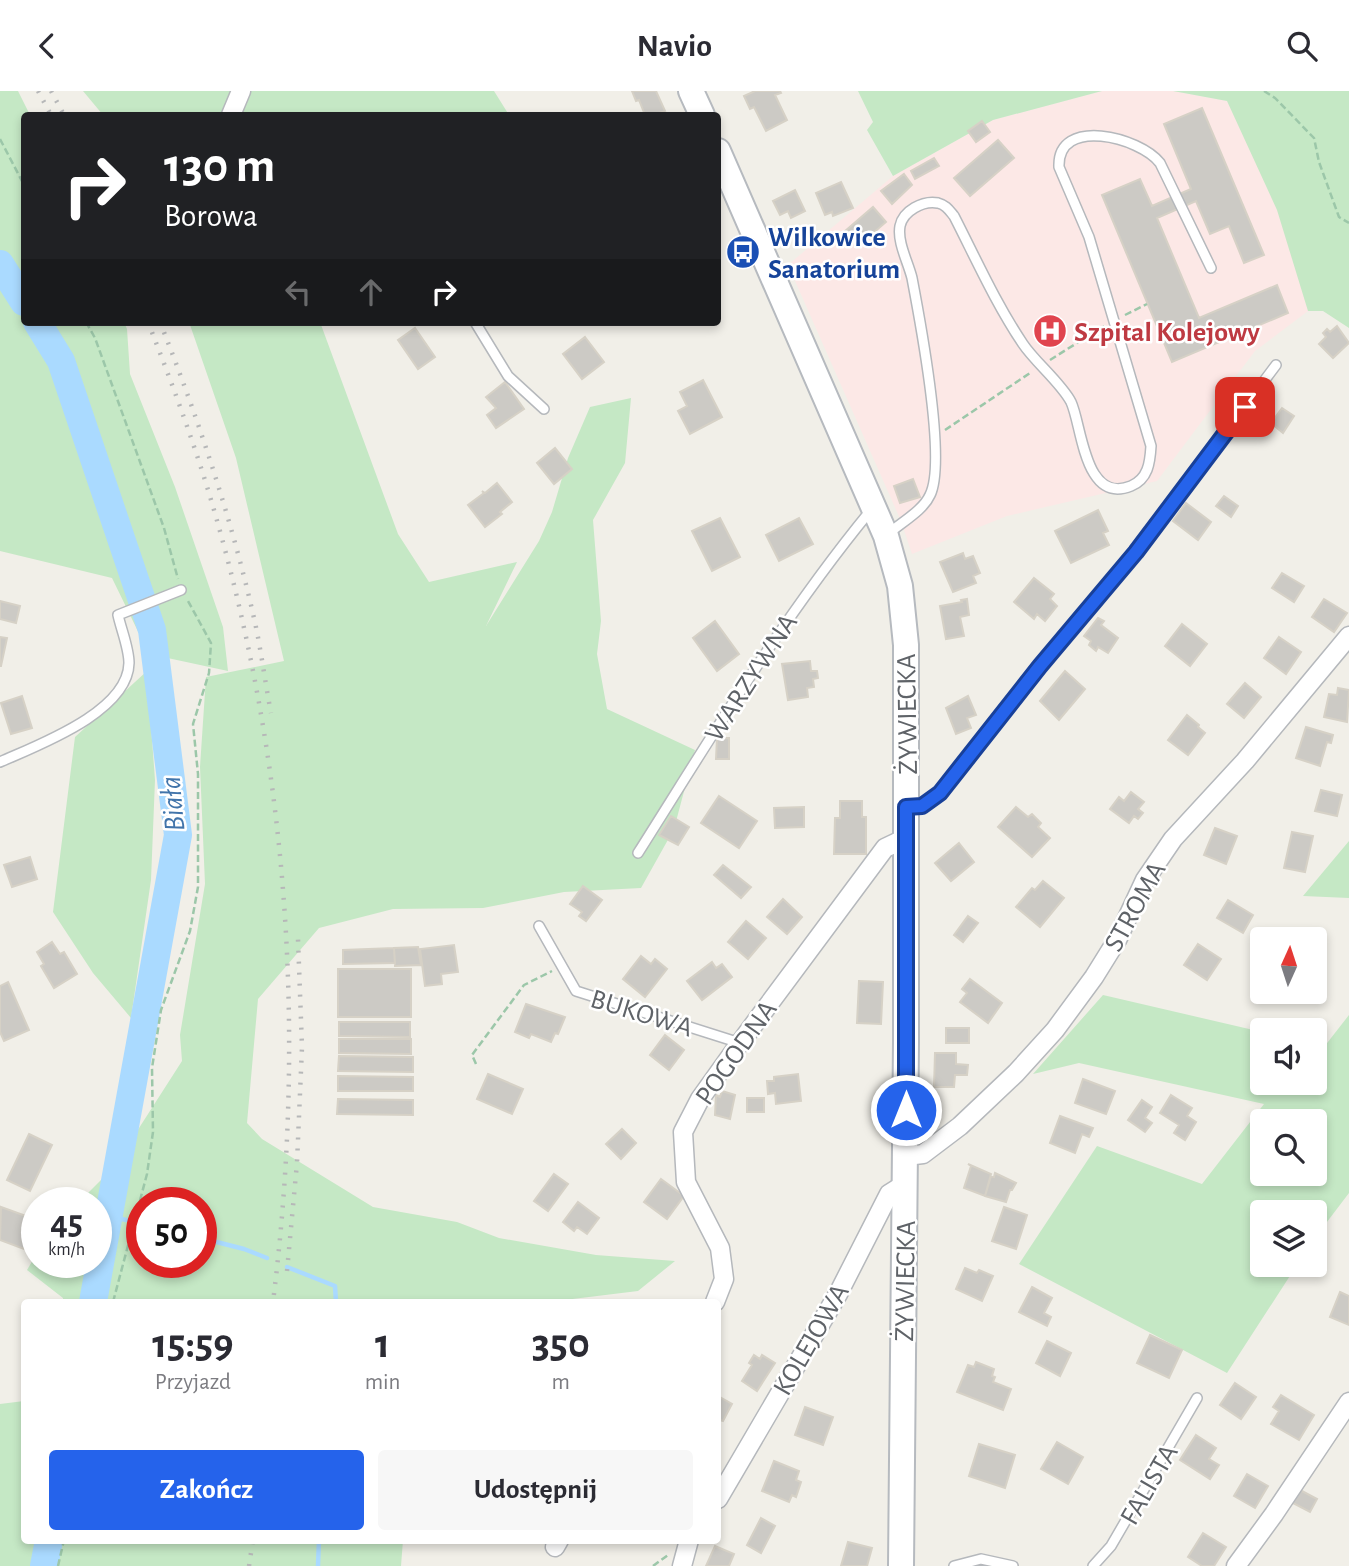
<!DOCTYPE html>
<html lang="pl">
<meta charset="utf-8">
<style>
body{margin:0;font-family:"Alegreya Sans",sans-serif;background:#f7f7f7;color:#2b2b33;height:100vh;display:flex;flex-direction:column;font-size:26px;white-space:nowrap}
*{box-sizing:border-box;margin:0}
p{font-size:23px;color:#7c7c81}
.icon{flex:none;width:38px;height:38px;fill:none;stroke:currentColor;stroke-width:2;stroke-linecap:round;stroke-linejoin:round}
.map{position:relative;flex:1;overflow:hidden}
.panel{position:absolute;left:21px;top:1208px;width:700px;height:245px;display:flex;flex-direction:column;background:#fff;border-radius:7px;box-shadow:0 4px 10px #0003}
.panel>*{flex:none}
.top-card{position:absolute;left:21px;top:21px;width:700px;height:214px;border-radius:7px;box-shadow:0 4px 10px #0003;background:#202124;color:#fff;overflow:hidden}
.needle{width:46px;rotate:3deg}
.fabs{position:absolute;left:1250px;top:836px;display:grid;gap:14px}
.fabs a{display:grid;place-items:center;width:77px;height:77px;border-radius:7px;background:#fff;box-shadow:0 4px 10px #0003;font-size:35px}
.speed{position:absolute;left:21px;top:1096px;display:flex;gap:14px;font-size:35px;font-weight:700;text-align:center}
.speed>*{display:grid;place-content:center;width:91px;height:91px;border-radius:50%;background:#fff;box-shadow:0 4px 10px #0003;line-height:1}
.speed small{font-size:18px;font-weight:400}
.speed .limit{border:10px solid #d22;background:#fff;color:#111}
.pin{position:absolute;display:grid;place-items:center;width:60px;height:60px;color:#fff;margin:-30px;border-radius:14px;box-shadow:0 4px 10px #0006}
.me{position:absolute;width:77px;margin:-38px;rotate:0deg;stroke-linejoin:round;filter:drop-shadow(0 0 5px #0008)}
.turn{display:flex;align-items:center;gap:24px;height:147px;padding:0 28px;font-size:32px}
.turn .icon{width:91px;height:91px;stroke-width:2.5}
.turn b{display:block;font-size:49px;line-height:60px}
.lanes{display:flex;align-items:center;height:66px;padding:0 28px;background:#0003;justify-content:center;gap:35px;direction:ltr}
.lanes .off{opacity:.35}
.eta{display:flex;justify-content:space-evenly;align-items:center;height:119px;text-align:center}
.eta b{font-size:42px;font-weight:700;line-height:49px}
.button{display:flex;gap:14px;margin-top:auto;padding:14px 28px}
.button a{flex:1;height:80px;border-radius:7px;background:#2563eb;color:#fff;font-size:28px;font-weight:700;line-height:80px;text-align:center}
.button a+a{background:#f7f7f7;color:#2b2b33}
header{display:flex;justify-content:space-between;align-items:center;height:91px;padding:0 28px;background:#fff;font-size:32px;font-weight:700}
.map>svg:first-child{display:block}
</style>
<header><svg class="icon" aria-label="back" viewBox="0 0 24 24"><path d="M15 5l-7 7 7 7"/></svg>Navio<svg class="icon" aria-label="search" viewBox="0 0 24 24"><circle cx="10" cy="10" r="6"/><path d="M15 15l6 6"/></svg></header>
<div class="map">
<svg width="1349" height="1475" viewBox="0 0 1349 1475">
<rect width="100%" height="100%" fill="#f1efe8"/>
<path fill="#fce8e6" d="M1102 0H1173L1227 10 1257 71 1349 177 1308 220 1255 260 1157 390 1007 425 912 463 901 430 788 174 893 85 993 29Z"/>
<path fill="#c5e8c5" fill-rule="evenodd" d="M0 0H18L30 24H24V231H124L127 238 130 283 175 396 223 536 228 580 149 563 112 487 0 460Z
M83 0H494L509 24H103Z
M858 0H1102L993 29 893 85 867 39 873 31Z
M1173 0H1349V237L1323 220H1308L1277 119 1227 10Z
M189 231H320L398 443 429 491 517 471 486 535 539 450 552 421 568 367 590 316 631 307 625 372 593 429 601 530 597 563 607 618 695 659 674 738 641 797 564 801 483 817 393 818 319 837 258 908 247 1032 262 1048 373 1116 457 1131 499 1147 596 1164 675 1170 638 1200 548 1211H63V1207L27 1179 37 1162V1171H96V1111H79L114 1076 182 970 180 944 205 793 200 676 206 586 284 570 236 367ZM142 1111H201V1171H142Z
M147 580 155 689 151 789 131 927 93 882 53 821 75 646Z
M1349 750V807L1303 805Z
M1103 904 1262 941V992H1314V954L1324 956 1349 924V1102L1314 1148V1122H1262V1174H1297L1227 1282 1019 1173 1097 1055 1202 1093 1264 1013 1079 972 1033 983ZM1262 1031H1314V1083H1262Z
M24 1310V1449H403L401 1475H0V1313Z"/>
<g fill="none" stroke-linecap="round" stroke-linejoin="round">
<path stroke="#aadaff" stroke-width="4.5" d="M109 1125 126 1129
M201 1147 244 1158 267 1167
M287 1176 335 1195 336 1211
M318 1475 319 1449"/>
<path stroke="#aadaff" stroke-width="28" d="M0 173 24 211
M37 231 61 270 152 539 178 744 93 1211
M44 1475 49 1449"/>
</g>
<path fill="#cccac5" stroke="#d6d1c6" stroke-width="2" d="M632 0H656L665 20 653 24H645L639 9 636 10Z
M755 0H780L781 2 775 4 787 29 766 40 754 16 750 18 744 5Z
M1202 17 1264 164 1244 172 1229 135 1210 143 1196 110 1157 127 1199 227 1277 194 1288 222 1172 271 1102 104 1140 88 1152 115 1191 98 1164 33Z
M982 30 990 41 976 51 968 40Z
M998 49 1014 67 970 105 954 87Z
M934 67 939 75 915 88 911 80Z
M904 83 912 94 892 113 881 100Z
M841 91 853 117 833 125 832 121 825 124 816 102Z
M795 99 805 120 791 127 788 120 780 124 773 110Z
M873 116 886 131 858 155 845 140Z
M1337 235 1349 252 1333 267 1319 253 1326 246 1323 242 1327 238 1330 241Z
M415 237 435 266 418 278 398 249Z
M585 246 604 271 582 288 563 263Z
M703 289 722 326 690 343 678 320 687 315 680 301Z
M505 291 524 318 496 337 487 324 496 317 486 306Z
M1282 317 1294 325 1283 342 1271 332Z
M555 357 572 378 554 393 537 372Z
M913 388 920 406 900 412 894 395Z
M497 392 512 411 500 421 502 423 485 436 468 414 484 402 482 400 485 402Z
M1224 405 1238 415 1231 426 1216 415Z
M1186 412 1211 431 1198 449 1173 430Z
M1098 419 1108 440 1103 442 1109 454 1071 472 1055 440Z
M720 427 740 466 712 480 692 440Z
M799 427 813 453 779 470 766 444Z
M963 462 965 468 973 465 980 482 973 485 976 492 953 501 940 471Z
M1282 482 1304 495 1294 511 1272 497Z
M1034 487 1054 503 1050 508 1057 515 1045 530 1037 523 1034 528 1014 511Z
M967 508 969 524 960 526 964 545 946 548 940 515 962 511 961 509Z
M1324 508 1347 522 1334 541 1312 526Z
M0 510 20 515 16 532 0 528Z
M1098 527 1104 530 1101 534 1118 547 1108 562 1098 556 1096 560 1089 554 1091 550 1084 545Z
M715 530 739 563 717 580 693 547Z
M1182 533 1207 553 1190 575 1165 555Z
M0 546 7 547 1 575H0Z
M1279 546 1301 561 1286 583 1264 567Z
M810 570 811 580H817L818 587 813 588 814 596 807 597 808 606 788 609 782 573Z
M1065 580 1085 598 1059 629 1040 610Z
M1245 592 1261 606 1244 627 1227 613Z
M1338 597 1349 599 1347 631 1324 626 1329 603 1337 604Z
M22 605 32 637 11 643 1 612Z
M968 605 976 624 967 627 971 637 956 643 946 617Z
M1187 624 1199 634 1198 636 1205 642 1188 664 1168 649Z
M1306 636 1333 644 1331 652 1327 651 1320 675 1296 667Z
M717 647H729V668H716Z
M1321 699 1342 704 1337 725 1315 720Z
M1131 701 1144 711 1138 718 1143 722 1138 728 1134 725 1129 732 1110 718 1119 706 1124 710Z
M719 705 757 730 739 757 701 732Z
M840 710H862V726H866V763H834L835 727H840Z
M804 716V736L775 737 774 717Z
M1016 716 1028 726 1032 723 1041 732 1038 736 1050 747 1032 766 998 736Z
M671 725 689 736 678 754 659 744Z
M1215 737 1237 745 1226 773 1204 764Z
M1292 741 1313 745 1305 781 1284 777Z
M959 752 974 771 951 790 935 772Z
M30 766 37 788 12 796 4 774Z
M723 774 751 796 741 807 714 784Z
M1043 790 1064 807 1040 836 1016 816 1032 797 1035 799Z
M583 795 602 809 586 830 579 825 582 821 570 813Z
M783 808 802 826 787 843 767 826Z
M1228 809 1253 824 1243 842 1217 827Z
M968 825 978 832 963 851 954 844Z
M746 830 766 847 748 868 728 851Z
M52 851 60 863 64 861 77 883 54 897 41 875 44 873 37 861Z
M1198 853 1221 868 1207 889 1184 874Z
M454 854 458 881 441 883 442 893 425 895 420 858Z
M418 856 421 874 395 875 394 857Z
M394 857 395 872 343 873V859Z
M641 865 651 873 655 868 667 878 645 906 623 888Z
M712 871 716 877 722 873 732 886 702 909 687 890Z
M338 878H411V926H338Z
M970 888 1002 912 988 932 960 911 967 902 962 898Z
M859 890 883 891 881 933 857 932Z
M8 891 29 939 4 950 0 941V895Z
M526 913 565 926 558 943 555 942 551 951 531 943 529 947 515 941Z
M339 931H410V946L339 945Z
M946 937H969V952H946Z
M665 944 684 959 669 979 650 964Z
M339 948H411V963L339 962Z
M935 962H956V973L968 974 967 984H955L954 996H934Z
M339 965 413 966V981L338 980Z
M488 983 523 998 512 1023 477 1008Z
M798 983 801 1010 776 1013 775 1002 768 1003 767 990H774V986Z
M338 985 413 986V1000H338Z
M1083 988 1115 1000 1106 1023 1075 1012Z
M722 1000 735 1004 730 1028 715 1024 716 1004 720 1006Z
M1171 1004 1192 1017 1187 1025 1196 1031 1185 1049 1174 1042 1179 1034 1160 1022Z
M747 1007H764V1021H747Z
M338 1008 413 1009V1024L337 1023Z
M1142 1009 1152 1016 1145 1027 1152 1032 1145 1041 1128 1029Z
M1060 1025 1093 1037 1089 1046 1082 1043 1075 1062 1050 1052Z
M622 1038 636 1052 621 1068 606 1053Z
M29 1043 52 1054 30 1100 7 1089Z
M968 1073 991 1083 985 1105 964 1097 971 1075Z
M995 1082 1016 1092 1012 1099H1010L1006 1111 985 1105 991 1085 994 1086Z
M554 1083 568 1093 548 1120 534 1110Z
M661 1088 684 1105 667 1128 644 1111Z
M578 1111 599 1127 587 1143 577 1136 574 1140 563 1131Z
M1 1116 37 1129 35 1162 0 1149Z
M1004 1116 1027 1124 1016 1158 992 1150Z
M965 1177 977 1182 979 1179 993 1185 982 1210 956 1198Z
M1032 1196 1052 1207 1044 1222 1051 1226 1047 1235 1019 1221Z
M1340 1201 1349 1205V1234L1330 1226Z
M1150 1244 1182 1259 1169 1287 1137 1272Z
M1047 1250 1071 1262 1060 1285 1036 1272Z
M754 1264 760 1268 762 1264 775 1272 757 1300 742 1290 752 1274 749 1272Z
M976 1271 994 1278 992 1285 995 1286 993 1291 1011 1298 1003 1319 957 1301 968 1274 974 1276Z
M1235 1292 1256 1306 1241 1328 1220 1314Z
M1281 1304 1314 1324 1299 1349 1271 1333 1279 1320 1273 1316Z
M718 1305 732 1313 723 1330 720 1329 718 1334Z
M805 1316 833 1326 823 1354 795 1344Z
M1196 1344 1216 1357 1209 1368 1219 1374 1210 1388 1180 1369Z
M1057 1351 1083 1366 1068 1393 1041 1378Z
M979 1353 1015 1364 1005 1397 969 1385Z
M774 1370 799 1380 796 1389 801 1391 796 1406 792 1404 789 1411 762 1400Z
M1247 1383 1268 1395 1255 1417 1234 1405Z
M1300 1399 1317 1408 1310 1421 1293 1412Z
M761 1427 775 1435 761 1462 747 1454Z
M1203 1442 1226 1456 1214 1475H1202L1188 1466Z
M848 1451 872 1457 867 1475H841Z
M715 1455 734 1463 729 1475H706Z"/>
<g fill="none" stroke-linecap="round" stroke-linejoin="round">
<g stroke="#b5b8bc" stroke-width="12">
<path id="service" d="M475 231 508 285 544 318
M887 444C900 432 923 420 930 404 947 370 920 229 912 187 908 171 897 151 900 135 903 120 923 109 938 112 946 114 949 119 954 125 976 168 996 213 1023 253 1035 271 1061 292 1071 311 1082 334 1084 414 1131 395 1148 388 1150 372 1151 355L1089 146 1059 76C1057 25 1140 46 1160 72L1211 177
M0 671C38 654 128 621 129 572 129 557 121 538 118 524L181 499
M908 716 922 715 940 702 1040 575 1136 461 1276 274
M638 762C712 645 783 526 871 419
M539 835 576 900 740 952
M954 1475 981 1468 1013 1475
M1093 1475 1111 1455 1197 1307"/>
</g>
<g stroke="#b5b8bc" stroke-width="21">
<path id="minor" d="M231 24 241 0
M906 1065 923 1063 960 1035 1016 982 1055 939 1094 886 1117 849 1145 789 1173 748 1245 670 1349 545
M715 1211 724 1188 720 1157 686 1091 683 1041 700 1008 740 952 885 757 906 747
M718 1408 838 1203 889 1103 905 1093
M555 1456 559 1449
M682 1475 689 1449
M1236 1475 1274 1423 1349 1311"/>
</g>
<g stroke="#b6babf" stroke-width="28">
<path id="secondary" d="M691 0 702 24
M718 60 886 445 900 495 906 554V951L901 1475"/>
</g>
<path stroke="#9cc7a9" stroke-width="2.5" stroke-dasharray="7 3.5" stroke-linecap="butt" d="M1264 0 1275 7 1314 47 1319 71 1339 126 1349 132
M0 48 24 94
M1125 224 1147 213
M86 231 95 247 164 437 178 488
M1050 269 1104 235
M945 339 1030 282
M476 973 472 964 524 894 552 880
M113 1211 147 1083 153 1041 152 977 161 919 190 840 198 796V683L193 633 209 582 211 552 188 510
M58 1475 64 1449
M653 1475 668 1464"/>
<use href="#service" stroke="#fff" stroke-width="9"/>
<use href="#minor" stroke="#fff" stroke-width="18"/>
<use href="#secondary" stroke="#fff" stroke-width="24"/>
<path stroke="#b6b7b8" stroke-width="4.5" stroke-dasharray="2 9" stroke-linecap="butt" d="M38 0 51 24
M51 0 64 24
M148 231C173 295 197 359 216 426 289 682 306 947 273 1211
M160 231C198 327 231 426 254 527 261 558 265 591 271 622
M287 1180 297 1072 302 956 298 848
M249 1475 253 1449"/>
</g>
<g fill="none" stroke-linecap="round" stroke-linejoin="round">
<g stroke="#184099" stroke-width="18">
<path id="route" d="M906 1019V716L922 715 940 702 1040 575 1136 461 1245 316"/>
</g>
<use href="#route" stroke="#2563eb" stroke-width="12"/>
</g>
<defs>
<g id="bus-disc" transform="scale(1.75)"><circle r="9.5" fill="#1a4fb4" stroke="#fff"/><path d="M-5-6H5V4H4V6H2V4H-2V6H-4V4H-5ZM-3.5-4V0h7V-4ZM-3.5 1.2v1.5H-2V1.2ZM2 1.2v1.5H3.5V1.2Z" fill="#fff"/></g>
<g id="hospital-disc" transform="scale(1.75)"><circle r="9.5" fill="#e0444e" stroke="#fff"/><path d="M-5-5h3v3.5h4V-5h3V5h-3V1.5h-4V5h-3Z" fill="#fff"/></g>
</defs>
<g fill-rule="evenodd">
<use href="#bus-disc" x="743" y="161"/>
<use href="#hospital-disc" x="1050" y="240"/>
</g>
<g text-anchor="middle" stroke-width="5" stroke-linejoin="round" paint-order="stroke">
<g font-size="28" font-weight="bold" fill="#164399" stroke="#fff" text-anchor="start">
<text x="768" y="155">Wilkowice<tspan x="768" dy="32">Sanatorium</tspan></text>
</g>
<g font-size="28" font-weight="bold" fill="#be3a42" stroke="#fff" text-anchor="start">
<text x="1074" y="250">Szpital Kolejowy</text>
</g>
<g font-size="28" fill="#5f6368" stroke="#fff">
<text transform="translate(750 586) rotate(-57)" y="10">WARZYWNA</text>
<text transform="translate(906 623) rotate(-91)" y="10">ŻYWIECKA</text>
<text transform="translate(1134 815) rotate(-61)" y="10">STROMA</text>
<text transform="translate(642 921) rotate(17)" y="10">BUKOWA</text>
<text transform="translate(735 961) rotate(-55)" y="10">POGODNA</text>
<text transform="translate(904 1190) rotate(-89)" y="10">ŻYWIECKA</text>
<text transform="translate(810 1248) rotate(-60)" y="10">KOLEJOWA</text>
<text transform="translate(1148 1393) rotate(-60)" y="10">FALISTA</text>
</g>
<g font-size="30" font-style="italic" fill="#4174aa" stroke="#fff">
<text transform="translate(172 713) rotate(-95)" y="10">Biała</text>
</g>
</g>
</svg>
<div class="fabs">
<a><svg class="needle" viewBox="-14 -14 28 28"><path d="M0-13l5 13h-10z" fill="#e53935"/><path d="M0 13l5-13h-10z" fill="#7c7c81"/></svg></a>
<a><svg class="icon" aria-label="sound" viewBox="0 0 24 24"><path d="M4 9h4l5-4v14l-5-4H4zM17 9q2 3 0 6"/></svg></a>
<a><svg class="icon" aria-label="search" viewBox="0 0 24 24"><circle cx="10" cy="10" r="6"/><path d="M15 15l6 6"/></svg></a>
<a><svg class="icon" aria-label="layers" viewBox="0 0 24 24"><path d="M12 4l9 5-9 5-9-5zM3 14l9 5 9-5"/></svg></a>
</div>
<div class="speed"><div>45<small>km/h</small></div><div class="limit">50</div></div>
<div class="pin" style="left:1245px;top:316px;background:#d93025"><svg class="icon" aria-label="arrive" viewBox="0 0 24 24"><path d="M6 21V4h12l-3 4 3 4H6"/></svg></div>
<svg class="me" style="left:906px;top:1019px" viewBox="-20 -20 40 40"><circle r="17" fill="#2563eb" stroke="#fff" stroke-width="3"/><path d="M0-11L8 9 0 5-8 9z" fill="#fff"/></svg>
<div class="top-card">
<div class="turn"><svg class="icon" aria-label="right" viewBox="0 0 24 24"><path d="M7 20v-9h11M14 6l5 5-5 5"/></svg><div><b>130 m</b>Borowa</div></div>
<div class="lanes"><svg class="icon off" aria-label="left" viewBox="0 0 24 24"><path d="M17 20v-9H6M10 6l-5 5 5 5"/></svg><svg class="icon off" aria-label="ahead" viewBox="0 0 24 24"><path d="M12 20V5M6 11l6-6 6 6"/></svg><svg class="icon" aria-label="right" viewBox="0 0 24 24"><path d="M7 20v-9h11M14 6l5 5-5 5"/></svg></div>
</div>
<section class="panel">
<div class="eta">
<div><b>15:59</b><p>Przyjazd</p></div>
<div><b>1</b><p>min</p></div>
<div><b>350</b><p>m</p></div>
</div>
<div class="button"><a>Zakończ</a><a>Udostępnij</a></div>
</section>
</div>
